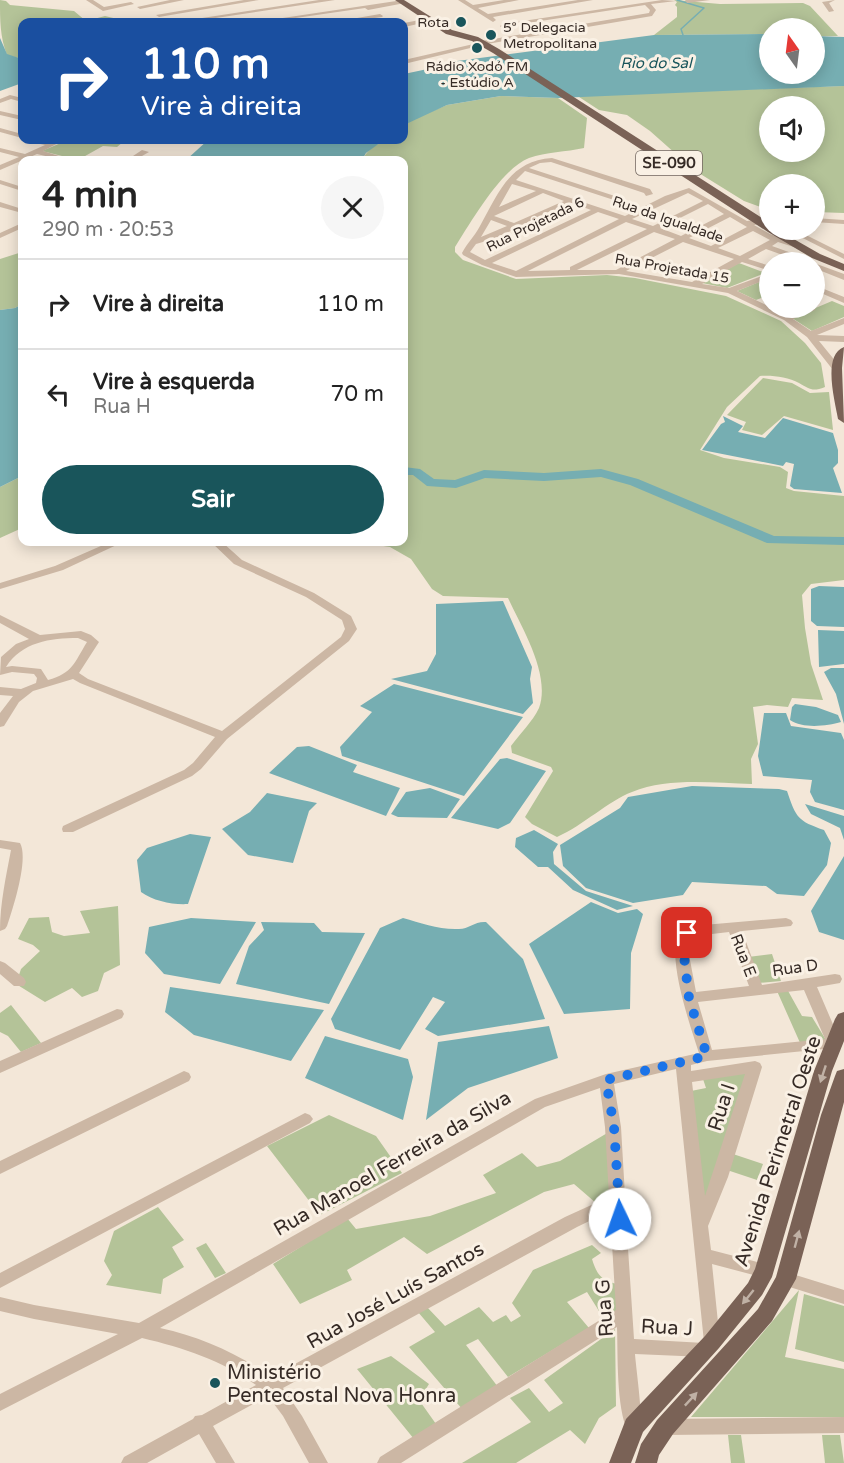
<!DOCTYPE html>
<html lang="pt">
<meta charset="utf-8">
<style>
body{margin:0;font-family:"Varela Round",sans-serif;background:#f6f6f6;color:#222;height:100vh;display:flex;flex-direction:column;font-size:22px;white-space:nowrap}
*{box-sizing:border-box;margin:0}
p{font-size:20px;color:#767676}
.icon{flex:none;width:33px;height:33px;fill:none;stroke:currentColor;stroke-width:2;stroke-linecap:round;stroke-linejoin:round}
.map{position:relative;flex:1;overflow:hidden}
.panel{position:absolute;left:18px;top:156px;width:390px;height:390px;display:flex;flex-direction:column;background:#fff;border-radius:12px;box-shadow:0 3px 15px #0003}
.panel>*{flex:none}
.hud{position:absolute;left:18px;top:18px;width:390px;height:126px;border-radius:12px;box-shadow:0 3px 15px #0003;background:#1a4fa0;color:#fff;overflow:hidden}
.needle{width:39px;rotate:346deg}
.controls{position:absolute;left:759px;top:18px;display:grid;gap:12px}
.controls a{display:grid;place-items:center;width:66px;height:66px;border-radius:50%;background:#fff;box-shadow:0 3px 15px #0003;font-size:30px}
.pin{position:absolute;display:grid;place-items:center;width:51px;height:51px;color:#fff;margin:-26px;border-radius:12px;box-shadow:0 3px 9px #0006}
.me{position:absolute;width:66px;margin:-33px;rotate:357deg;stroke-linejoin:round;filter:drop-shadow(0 0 4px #0008)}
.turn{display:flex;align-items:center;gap:21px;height:126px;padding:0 24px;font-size:27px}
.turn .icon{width:78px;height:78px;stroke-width:2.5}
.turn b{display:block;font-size:42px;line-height:51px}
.round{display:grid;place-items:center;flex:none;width:63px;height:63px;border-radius:32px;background:#f6f6f6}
.overview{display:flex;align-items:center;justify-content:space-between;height:102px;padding:0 24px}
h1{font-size:36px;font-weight:700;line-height:45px}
.action{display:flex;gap:12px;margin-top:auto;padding:12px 24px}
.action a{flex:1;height:69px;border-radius:36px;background:#19555b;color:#fff;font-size:24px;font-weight:700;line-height:69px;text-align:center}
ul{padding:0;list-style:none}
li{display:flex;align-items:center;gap:18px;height:90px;padding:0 24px;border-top:2px solid #e0e0e0}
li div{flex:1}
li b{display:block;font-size:22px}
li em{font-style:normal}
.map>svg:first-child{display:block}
</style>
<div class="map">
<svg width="844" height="1463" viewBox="0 0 844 1463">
<rect width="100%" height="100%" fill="#f3e7d8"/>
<path fill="#b4c398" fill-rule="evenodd" d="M0 0 6 1 10 5 74 11 86 21 105 16 130 22H22V59L7 55C0 37 0 20 0 0Z
M674 0 720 4 803 3 810 6 838 36H815L814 28H770L769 34 654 35 677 17V7L675 5 677 2Z
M844 86V213L815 212 814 184H770L769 210 744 201 694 170 650 131 627 115 599 110 576 95ZM770 106H814V152H770Z
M501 96 558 98 587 118 584 148C566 152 546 152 529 158 501 169 471 222 455 247V252L463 260 516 279 607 275 635 278 726 296 781 321 805 343 821 363 825 387C812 392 810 389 799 383 788 377 772 375 760 376L727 407 700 450 724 458 780 467 788 472 786 488 794 491 844 496V580L811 584 802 595 805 628 811 664 823 700 792 698 788 707 767 705 753 707 758 744 751 759 752 784C714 783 668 777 632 792 608 801 584 825 557 837L532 824 525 817 553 771 551 767 512 753 511 746C519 735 533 721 539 708 551 675 522 628 508 598L443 596 432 589 411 559 390 547 357 542H404V160H362C372 143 384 140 404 140V125L408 121 447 105Z
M68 140H111L123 142 117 147 103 146 78 160 42 151Z
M22 252V304L15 308 0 310V259Z
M739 263 765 273 727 288 702 283Z
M769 278V295L756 300 737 291Z
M832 301 844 306V317L812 331 792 318Z
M763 378 792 383 810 393 829 392 833 430 784 416 762 435 742 430 746 422 727 415Z
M22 476V528L0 538V487Z
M118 906 120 965 104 973 98 991 82 997 72 988 45 1002 16 984 21 969 40 951 33 945 18 939 29 918 49 917 52 932 64 936 90 933 80 911Z
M772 954 781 981 758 983 748 957Z
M787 989 802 1016 812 1017 826 1040 801 1045 777 991Z
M11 1005 41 1043 21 1052 8 1036 0 1032V1013Z
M748 1071 704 1202 691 1091 706 1088 702 1076Z
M329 1115 376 1136 402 1173 320 1215 267 1146Z
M609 1132 614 1194 596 1203 574 1184 544 1192 427 1254 404 1237 347 1270 352 1280 300 1304 273 1264 347 1218 356 1229 430 1216 496 1193 483 1175 522 1153 537 1167 560 1161Z
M733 1154 763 1164 757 1180 727 1170Z
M158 1207 184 1240 172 1247 184 1267 163 1279 161 1294 106 1285 112 1275 104 1261 114 1231Z
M206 1243 226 1273 215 1278 196 1248Z
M592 1245 601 1253 592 1259C597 1275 601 1280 617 1284L619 1313 604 1319 587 1292 567 1302 589 1328 508 1377 478 1339 466 1345 498 1387 463 1410 409 1347 435 1332 418 1312 426 1306 445 1326 479 1307 493 1322 506 1315 511 1322 521 1316 512 1303 533 1270Z
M799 1290 785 1357 844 1369V1417H691Z
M804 1294 844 1306V1362L795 1349Z
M615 1329 616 1406 599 1418 585 1444 570 1430 516 1463H462L531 1422 510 1398 529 1388 549 1412 563 1403 544 1380Z
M391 1356 429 1384 419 1400 436 1424 414 1439 357 1369Z
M728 1435H741L745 1463H731Z
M822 1435H840L844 1463H825Z"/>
<path fill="#76aeb2" d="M769 34 770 74H814L815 36 844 37V86L558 98 501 96 447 105 404 125V74L437 67 442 63 654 35Z
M0 38 7 54 22 59V83L0 91Z
M208 140H384L366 153 362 160H186Z
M22 304V476L0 487V310L15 308Z
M723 416 743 426 738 432 765 438 783 418 833 433 838 450V463L833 468 842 493 794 489 790 486 794 464 786 462 783 466 702 450 721 424 725 422Z
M819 586 844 587V627L817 626 811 621V589Z
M503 601 532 667 530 679 533 703 523 714 391 679 427 671 436 654V604Z
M818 630 844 631V664L819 667Z
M831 668H844V724L836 694 824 672Z
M394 684 523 717 464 796 342 756 340 747 372 712 360 706Z
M795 704 816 707 838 715 841 722C827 726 803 729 790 720L792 707Z
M764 713H786L791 726 841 733 844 740V810L815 802 810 792 812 780 763 776 758 756Z
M309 746 357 765 353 772 400 788 386 816 269 773 297 747Z
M507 758 546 771 510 823 498 829 451 818 500 759Z
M692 786 779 789 787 791C796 818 798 821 824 830L831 843 827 865 804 896 777 894 766 886 692 882 683 895 633 903 586 888 563 866 560 845 620 808 628 797Z
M430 788 460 799 447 818 398 817 391 814 406 792Z
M267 793 317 803 309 811 293 863 248 855 222 829 250 812Z
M805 804 844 816V840L840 828 811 814Z
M534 830 558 844 553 852 554 864 586 891 633 906 617 910 573 890 548 867H538L515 847 516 838Z
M190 834 211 837 188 904C173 905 153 901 141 892L137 860 147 848Z
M844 856V940L819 932 811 911Z
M591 902 618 913 637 909 643 914 631 953 630 1009 564 1014 529 944Z
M191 918 256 922 220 984 164 974 145 953 149 927Z
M403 918C421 923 439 930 459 929 469 929 475 921 486 922L523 959 545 1019 438 1036 425 1029 445 1002 433 997 400 1050 335 1029 331 1019 380 928Z
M261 922 314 923 322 932 365 933 329 1004 236 984 249 946 264 930Z
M170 987 324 1010 291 1061 194 1035 165 1012Z
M549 1026 558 1058 468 1088 426 1120 438 1042Z
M325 1036 408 1059 413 1077 403 1120 305 1078Z"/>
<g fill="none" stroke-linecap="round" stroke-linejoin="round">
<path stroke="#76aeb2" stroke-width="1.5" d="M677 0 704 8 681 29 683 35"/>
<path fill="#76aeb2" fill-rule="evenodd" d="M404 467 420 469 434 479 455 480 484 470 544 473 601 469 638 479 774 536 844 537V545L767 543 630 485 601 477 544 481 485 478 456 488 427 486 413 475H404Z"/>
<path fill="#ccb7a4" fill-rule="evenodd" d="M86 0H93L104 7 131 2 134 4 103 11Z
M170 0H184L140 9 137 7Z
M244 0H259L159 17 156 15Z
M319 0H335L189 22H176Z
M403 0 405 3 368 10 365 8 268 22H256Z
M458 0H465L473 5 504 0H519L478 8 488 14 578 0H593L493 17 496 20 493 22Z
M662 0 676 1 651 4 656 10 652 16 487 44 404 64V60L478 43 481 41 649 13 650 10 645 5 501 27 500 26 503 24Z
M685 0H710L687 3Z
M835 0 829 3 834 11 829 12 822 2Z
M380 14 383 16 382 17 347 22H334Z
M430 18 432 19V21L404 27V23Z
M10 95 22 98V102L11 99 0 103V99Z
M0 111 22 116V120L0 115Z
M0 128 22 134V138L0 132Z
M31 140 51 142 64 140 43 151 72 160H62L37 154 0 170V165L19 157 0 152V148L25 154 45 145 31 142Z
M142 150 149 152 135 160H127Z
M552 158 650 189 653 194 646 196 644 193 551 162 540 163 529 168 627 200 620 202 525 171 516 180 625 216 665 196 689 188 747 221 770 218V222L754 225 770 234 804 247 800 249 778 242 772 246 811 260 812 262H802L766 249 748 259 770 266V271L742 262 702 284 729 288 770 273V278L737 291 787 315 806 308 815 306V310L793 319 811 331 844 318V324L817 335 844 336V342L819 341 841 368 839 370H833L807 337 784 320 728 293 619 274 516 277 482 265 463 255 462 253C467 243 475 236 480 226 498 194 509 161 552 158ZM512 184 536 191 499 207ZM543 193 564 201 514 223 494 216ZM688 193 703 201 653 226 632 219ZM572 203 591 210 485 260 470 252 476 244 493 239ZM708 204 724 214 681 236 660 228ZM598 212 619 219 516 271 492 263ZM730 217 747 227 711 246 689 238ZM491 220 507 226 481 237ZM626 222 647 229 570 267V270L528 271ZM753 231 770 240 740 256 718 248ZM654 232 675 239 616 270H577ZM683 242 734 259 692 282 626 271Z
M0 180 22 187V191L0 184Z
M0 202 22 209V213L0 207Z
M814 218 844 220V224L814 222Z
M22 223V228L0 238V233Z
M787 230H796L844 254V259Z
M814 263 844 274V280L814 268Z
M814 285 844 297V303L814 290Z
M110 542H123L63 570 0 589V583L55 566Z
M211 542H222L242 560 314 593 351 616 357 629 349 641 227 739 201 769 192 776 73 832H63L62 829 63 826 184 770 193 763 215 737 80 683 73 679 33 691 19 702 4 726 0 727V713L13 696 0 695V687L21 689 36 683 37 678 34 674 12 672 0 675 1 657 16 644 29 639 0 623V615L40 635 81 631 91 635 99 642 79 673 88 679 222 731 341 637 345 629 342 620 306 597 234 564ZM78 638 87 642C74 663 73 673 48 680L41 669 12 666 6 667C22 642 50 638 78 638Z
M0 840 20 843C29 859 13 908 7 926L5 929 0 931C0 903 6 877 11 850L0 848Z
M786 918 791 920 793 923 791 926 742 931 762 985 835 974 840 975 842 979 840 983 817 987 841 1043 839 1047 834 1048 707 1061 691 1065V1071L755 1061 760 1063 762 1067 728 1177 708 1226 711 1250 765 1264 771 1266 773 1271 771 1276 765 1278 712 1264 720 1342 718 1347 713 1349 711 1355 705 1357 635 1354C636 1368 644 1424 640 1432L634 1434 628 1432C616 1407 618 1355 617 1327L401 1463H377L380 1457 616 1310 610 1211 577 1227 283 1388 302 1416 328 1463H309L283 1416 268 1396 213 1426 235 1463H216L199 1434 147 1463H121L124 1457 193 1419 195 1416 202 1415 256 1385C221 1360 184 1348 142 1338L0 1411V1394L118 1334 34 1319 0 1311V1297L34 1305 139 1323 535 1099 606 1074 699 1053C690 1025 666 957 679 932L692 926ZM729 932 749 986 696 992 690 960V938L695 936ZM804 990 825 1039 712 1050 698 1002ZM676 1069 704 1342V1343L634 1339 625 1203 627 1200 625 1196 621 1127 614 1084ZM745 1074 705 1196 692 1082ZM600 1088 605 1127 609 1197 565 1217 271 1377C237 1353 201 1337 160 1328L545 1107Z
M0 961 5 963 24 978 26 982 24 986H14L0 974Z
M117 1009 122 1010 124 1014 122 1018 0 1073V1061Z
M184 1071 189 1073 191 1077 189 1081 0 1174V1161Z
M305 1113 310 1115 313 1119 310 1123 0 1288V1273Z
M786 1272 844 1290V1304L780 1284 778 1279 780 1274Z
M844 1417V1433L665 1435 659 1433 656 1427 659 1421 665 1419Z"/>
<path fill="#7a6256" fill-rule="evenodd" d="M395 0H404L452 30 478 37 499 49 770 223V230H778L820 254 844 264V271L812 258 768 232 493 53 472 41 446 34Z
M844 347 842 368 844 423 838 419C835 401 822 355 844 347Z
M844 1012V1041L832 1071 772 1277 762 1295 719 1348 643 1432 631 1463H609L626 1419 705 1336 748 1283 755 1269 814 1071 835 1019 838 1014Z
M844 1069V1102L796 1279 772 1321 673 1434 659 1455 657 1463H635L641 1444 657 1420 758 1309 776 1277 821 1115 835 1076 837 1071Z"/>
</g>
<defs><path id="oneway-solid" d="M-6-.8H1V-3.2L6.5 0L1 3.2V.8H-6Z" transform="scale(1.5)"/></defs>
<g fill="#c0b1a5">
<use href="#oneway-solid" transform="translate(823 1074) rotate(108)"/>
<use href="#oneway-solid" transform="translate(797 1239) rotate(-75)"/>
<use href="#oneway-solid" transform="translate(748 1297) rotate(129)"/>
<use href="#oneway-solid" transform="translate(691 1399) rotate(-47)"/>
</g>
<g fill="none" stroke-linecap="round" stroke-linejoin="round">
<path stroke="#1a73e8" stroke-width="10" stroke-dasharray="0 18" d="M620 1219 614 1127 606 1080 707 1056 689 998 682 939 687 933"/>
</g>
<g fill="#19555b" stroke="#faf1e5" stroke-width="2">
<circle cx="461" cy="22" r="6"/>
<circle cx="491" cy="35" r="6"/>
<circle cx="477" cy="48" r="6"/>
<circle cx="215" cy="1383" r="6"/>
</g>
<g text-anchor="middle" stroke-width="6" stroke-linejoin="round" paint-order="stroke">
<g font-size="14" fill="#362b26" stroke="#faf1e5" text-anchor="end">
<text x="449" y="27">Rota</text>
<text x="503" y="32" text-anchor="start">5° Delegacia<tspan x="503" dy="16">Metropolitana</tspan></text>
<text x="477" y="71" text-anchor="middle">Rádio Xodó FM<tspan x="477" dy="16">- Estúdio A</tspan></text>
</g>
<g font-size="14" fill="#362b26" stroke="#faf1e5">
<text transform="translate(668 219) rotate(19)" y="5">Rua da Igualdade</text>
<text transform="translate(535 224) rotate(-26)" y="5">Rua Projetada 6</text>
<text transform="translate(672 268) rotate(10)" y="5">Rua Projetada 15</text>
</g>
<g font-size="15" font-style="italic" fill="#19555b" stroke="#faf1e5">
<text x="656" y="68">Rio do Sal</text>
</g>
<rect fill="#faf1e5" stroke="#71665f" stroke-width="1.5" x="636" y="151" width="66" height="24" rx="4.5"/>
<g font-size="15" font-weight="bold" fill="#362b26">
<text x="669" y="168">SE-090</text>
</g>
<g font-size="16" fill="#362b26" stroke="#faf1e5">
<text transform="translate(744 955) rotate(69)" y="6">Rua E</text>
<text transform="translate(795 967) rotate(-8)" y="6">Rua D</text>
</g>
<g font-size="20" fill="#362b26" stroke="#faf1e5">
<text transform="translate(721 1107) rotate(-72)" y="7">Rua I</text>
<text transform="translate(777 1151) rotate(-72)" y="7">Avenida Perimetral Oeste</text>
<text transform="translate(392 1163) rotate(-30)" y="7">Rua Manoel Ferreira da Silva</text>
<text transform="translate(395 1295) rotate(-29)" y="7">Rua José Luís Santos</text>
<text transform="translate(604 1308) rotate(-94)" y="7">Rua G</text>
<text transform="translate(667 1327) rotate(3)" y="7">Rua J</text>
</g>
<g font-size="20" fill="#362b26" stroke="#faf1e5" text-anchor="start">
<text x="227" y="1379">Ministério<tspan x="227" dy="23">Pentecostal Nova Honra</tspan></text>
</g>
</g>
</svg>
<div class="controls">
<a><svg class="needle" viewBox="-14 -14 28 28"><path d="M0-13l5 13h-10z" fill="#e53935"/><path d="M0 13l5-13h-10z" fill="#767676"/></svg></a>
<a><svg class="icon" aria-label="sound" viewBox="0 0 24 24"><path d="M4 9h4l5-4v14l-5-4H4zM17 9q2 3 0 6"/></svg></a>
<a>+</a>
<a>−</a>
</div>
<div class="pin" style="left:687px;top:933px;background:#d93025"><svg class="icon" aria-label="arrive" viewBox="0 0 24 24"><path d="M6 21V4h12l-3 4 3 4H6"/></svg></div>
<svg class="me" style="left:620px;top:1219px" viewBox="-20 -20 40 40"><circle r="19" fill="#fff"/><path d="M0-13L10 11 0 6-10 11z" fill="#1a73e8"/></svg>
<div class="hud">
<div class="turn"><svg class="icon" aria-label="right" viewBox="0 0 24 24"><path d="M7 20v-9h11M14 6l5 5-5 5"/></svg><div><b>110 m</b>Vire à direita</div></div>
</div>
<section class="panel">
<div class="overview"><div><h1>4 min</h1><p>290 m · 20:53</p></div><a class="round"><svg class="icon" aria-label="close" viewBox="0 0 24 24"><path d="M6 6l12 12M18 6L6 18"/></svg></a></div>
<ul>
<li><svg class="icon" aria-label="right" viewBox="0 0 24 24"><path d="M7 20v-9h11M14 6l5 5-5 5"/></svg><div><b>Vire à direita</b></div><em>110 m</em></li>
<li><svg class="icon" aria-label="left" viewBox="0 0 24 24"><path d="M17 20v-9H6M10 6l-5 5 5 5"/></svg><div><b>Vire à esquerda</b><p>Rua H</p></div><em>70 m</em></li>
</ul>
<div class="action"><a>Sair</a></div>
</section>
</div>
